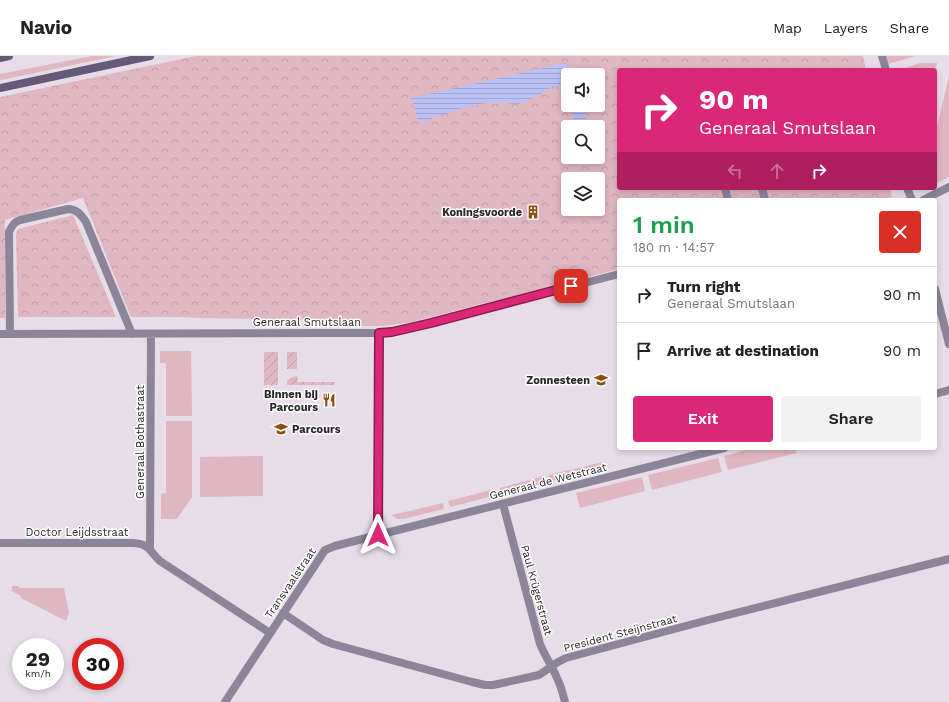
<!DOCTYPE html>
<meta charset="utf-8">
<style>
body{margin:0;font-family:"Work Sans",sans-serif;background:#f2f2f2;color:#222;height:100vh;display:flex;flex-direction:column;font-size:15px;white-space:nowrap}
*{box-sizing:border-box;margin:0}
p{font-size:13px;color:#767676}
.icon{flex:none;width:22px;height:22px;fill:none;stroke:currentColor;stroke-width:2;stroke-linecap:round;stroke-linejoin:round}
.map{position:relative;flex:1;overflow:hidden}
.sheet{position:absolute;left:617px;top:142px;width:320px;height:252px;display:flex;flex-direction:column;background:#fff;border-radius:4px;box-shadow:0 2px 6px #0003}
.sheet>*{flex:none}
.hud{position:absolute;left:617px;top:12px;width:320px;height:122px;border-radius:4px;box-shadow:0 2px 6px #0003;background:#db2777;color:#fff;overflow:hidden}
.tools{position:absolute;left:561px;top:12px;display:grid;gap:8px}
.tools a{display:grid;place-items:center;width:44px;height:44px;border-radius:4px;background:#fff;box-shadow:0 2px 6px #0003;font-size:20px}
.speed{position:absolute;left:12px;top:582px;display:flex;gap:8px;font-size:20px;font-weight:700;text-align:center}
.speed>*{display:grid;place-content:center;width:52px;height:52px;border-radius:50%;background:#fff;box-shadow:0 2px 6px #0003;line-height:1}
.speed small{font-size:10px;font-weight:400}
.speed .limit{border:6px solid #d22;background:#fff;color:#111}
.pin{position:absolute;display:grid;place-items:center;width:34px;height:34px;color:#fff;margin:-17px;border-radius:8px;box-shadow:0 2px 6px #0006}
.me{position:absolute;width:44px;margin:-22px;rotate:0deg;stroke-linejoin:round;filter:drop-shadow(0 0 3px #0008)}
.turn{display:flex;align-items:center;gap:14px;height:84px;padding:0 16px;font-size:18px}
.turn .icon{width:52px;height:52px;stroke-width:2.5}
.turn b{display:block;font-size:28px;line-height:34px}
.lanes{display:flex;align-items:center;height:38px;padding:0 16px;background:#0003;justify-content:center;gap:20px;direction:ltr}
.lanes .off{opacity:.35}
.round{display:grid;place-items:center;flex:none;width:42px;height:42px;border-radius:4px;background:#f2f2f2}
.summary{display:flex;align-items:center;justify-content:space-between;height:68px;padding:0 16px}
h1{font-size:24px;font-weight:600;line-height:30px;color:#1e9e55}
.cta{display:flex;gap:8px;margin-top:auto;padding:8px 16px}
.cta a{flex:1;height:46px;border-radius:4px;background:#db2777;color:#fff;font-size:16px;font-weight:600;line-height:46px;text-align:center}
.cta a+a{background:#f2f2f2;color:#222}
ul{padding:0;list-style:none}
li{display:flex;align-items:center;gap:12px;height:56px;padding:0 16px;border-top:1px solid #e0e0e0}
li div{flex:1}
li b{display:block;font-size:15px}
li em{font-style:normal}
header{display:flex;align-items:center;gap:24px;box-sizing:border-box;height:56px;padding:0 20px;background:#fff;border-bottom:1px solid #e0e0e0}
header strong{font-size:19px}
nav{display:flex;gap:22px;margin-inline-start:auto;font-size:14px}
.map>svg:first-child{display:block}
</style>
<header>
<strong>Navio</strong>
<nav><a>Map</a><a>Layers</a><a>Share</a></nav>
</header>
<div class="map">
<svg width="949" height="646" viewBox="0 0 949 646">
<defs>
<pattern id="park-crowns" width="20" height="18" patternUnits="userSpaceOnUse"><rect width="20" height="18" fill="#dfb6c1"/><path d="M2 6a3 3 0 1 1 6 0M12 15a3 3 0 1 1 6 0" fill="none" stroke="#c09ca6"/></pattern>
<pattern id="garden-furrows" width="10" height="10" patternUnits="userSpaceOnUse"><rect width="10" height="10" fill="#dfb6c1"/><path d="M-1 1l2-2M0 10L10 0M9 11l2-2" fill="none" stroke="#c09ca6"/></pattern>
<pattern id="water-rules" width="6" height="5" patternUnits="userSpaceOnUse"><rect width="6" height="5" fill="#bbc0f5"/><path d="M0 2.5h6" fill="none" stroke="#a1a5d2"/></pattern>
</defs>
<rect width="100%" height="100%" fill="#e7dde9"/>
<path fill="#dfb6c1" d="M92 0H116L1 24 0 23V18Z
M886 0H916L888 8Z
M920 7H937L935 14H899Z
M949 20V121L935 128V79Z
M619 203V213L411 266 384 270H326V269H323L322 262Z
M160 295H191L192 360H166V307H160Z
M166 365H192V441L177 463H161V438L166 437Z
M754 392H795L797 397 728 414 724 400Z
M263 400V440L200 441V401Z
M718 402 722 416 652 434 648 419Z
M603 406 605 411 551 425 549 419Z
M544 420 546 427 502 438 500 432Z
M642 421 645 435 580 452 576 437Z
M495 433 497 439 450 451 448 445Z
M443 447 444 453 403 463H397L392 459Z
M12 530H19V532H64L69 557 66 565 21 542V540L12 535Z"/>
<path fill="url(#park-crowns)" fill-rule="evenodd" d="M196 0H863L866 14H619V132H890L892 141 881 144H619V211L422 259 377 263 327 264 200 262 180 261H131L83 142 5 164V262H0V41ZM568 19H598V49H568ZM568 71H598V101H568ZM568 123H598V153H568Z
M73 159 116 261H18L16 178 18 173Z"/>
<path fill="url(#garden-furrows)" d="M264 296H278V329H264Z
M287 296H297V313H287Z
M297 320 298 326H335L334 329H287V325L292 321Z"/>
<path fill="url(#water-rules)" d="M565 7 569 10 572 19H568V46L563 32 553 30 537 40 523 47 515 48 499 46 479 48 462 52 419 67 411 42Z
M569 49H582L589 71H577Z"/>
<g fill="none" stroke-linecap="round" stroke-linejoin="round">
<path stroke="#8c859a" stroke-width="8" d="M882 0 886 14
M725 132 728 144
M762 132 765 144
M907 132 912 144
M923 144 949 131
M935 233 949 288
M0 278 321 277H379L392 276 431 267 619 218
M10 278 9 176C12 170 14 166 20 164L68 153C77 153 81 159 86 166L132 278
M935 338 949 334
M503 448 540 588C545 600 552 610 557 622 561 630 563 638 565 646
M378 479 724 392
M0 487H133C150 488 149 495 160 505L270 577
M150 493 151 278
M283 557 323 584 333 588 472 626 485 629H493L539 619 558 606 566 602 708 564 949 503
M225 646 325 494 335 490 378 479 379 277"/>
<path stroke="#645978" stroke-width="8" d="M0 2 9 0
M0 32 150 0"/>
</g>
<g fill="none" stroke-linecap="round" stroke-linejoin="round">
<g stroke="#8e194d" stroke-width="10">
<path id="route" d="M378 479 379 277 392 276 431 267 571 230"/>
</g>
<use href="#route" stroke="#db2777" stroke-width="7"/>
</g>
<defs>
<g id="building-bare" transform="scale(1.08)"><path d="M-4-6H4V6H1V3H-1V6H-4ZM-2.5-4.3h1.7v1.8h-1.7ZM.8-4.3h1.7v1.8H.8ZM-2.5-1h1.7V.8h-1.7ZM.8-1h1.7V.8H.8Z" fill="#8c500e" stroke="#fff" stroke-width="2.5" paint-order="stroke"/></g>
<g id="school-bare" transform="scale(1.08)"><path d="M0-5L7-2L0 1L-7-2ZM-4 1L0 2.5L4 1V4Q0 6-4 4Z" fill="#8c500e" stroke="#fff" stroke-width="2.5" paint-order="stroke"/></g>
<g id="restaurant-bare" transform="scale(1.08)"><path d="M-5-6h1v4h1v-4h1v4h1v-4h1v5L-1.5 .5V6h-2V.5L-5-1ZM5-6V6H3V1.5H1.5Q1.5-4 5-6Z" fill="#8c500e" stroke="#fff" stroke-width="2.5" paint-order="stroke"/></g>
</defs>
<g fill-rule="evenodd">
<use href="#building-bare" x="533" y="156"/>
<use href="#school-bare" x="601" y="324"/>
<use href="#restaurant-bare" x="329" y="344"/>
<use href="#school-bare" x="281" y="373"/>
</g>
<g text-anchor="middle" stroke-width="3" stroke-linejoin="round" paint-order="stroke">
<g font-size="11" font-weight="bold" fill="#2a272b" stroke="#fff" text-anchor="end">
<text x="522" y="160">Koningsvoorde</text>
<text x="590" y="328">Zonnesteen</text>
<text x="318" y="342">Binnen bij<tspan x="318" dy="13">Parcours</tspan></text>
<text x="292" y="377" text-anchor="start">Parcours</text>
</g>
<g font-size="11" fill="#2a272b" stroke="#fff">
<text x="307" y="270">Generaal Smutslaan</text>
<text transform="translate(140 386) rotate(-90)" y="4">Generaal Bothastraat</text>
<text transform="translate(548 425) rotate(-14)" y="4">Generaal de Wetstraat</text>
<text x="77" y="480">Doctor Leijdsstraat</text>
<text transform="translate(290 527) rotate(-56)" y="4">Transvaalstraat</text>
<text transform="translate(537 534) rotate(75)" y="4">Paul Krügerstraat</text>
<text transform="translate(620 577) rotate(-15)" y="4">President Steijnstraat</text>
</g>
</g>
</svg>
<div class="tools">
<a><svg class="icon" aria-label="sound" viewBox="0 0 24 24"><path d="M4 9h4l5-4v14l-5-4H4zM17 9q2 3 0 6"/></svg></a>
<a><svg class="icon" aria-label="search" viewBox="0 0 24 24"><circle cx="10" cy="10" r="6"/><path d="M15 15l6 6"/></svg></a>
<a><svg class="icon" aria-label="layers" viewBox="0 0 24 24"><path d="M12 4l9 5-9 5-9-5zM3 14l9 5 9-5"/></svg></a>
</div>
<div class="speed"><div>29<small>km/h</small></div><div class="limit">30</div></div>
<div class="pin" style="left:571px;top:230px;background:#d93025"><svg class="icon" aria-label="arrive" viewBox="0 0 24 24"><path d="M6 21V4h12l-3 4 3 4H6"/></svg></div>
<svg class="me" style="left:378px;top:479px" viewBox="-20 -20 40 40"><path d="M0-17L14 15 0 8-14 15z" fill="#db2777" stroke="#fff" stroke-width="4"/></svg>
<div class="hud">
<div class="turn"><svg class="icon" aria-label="right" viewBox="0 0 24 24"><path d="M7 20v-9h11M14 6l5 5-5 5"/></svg><div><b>90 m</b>Generaal Smutslaan</div></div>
<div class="lanes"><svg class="icon off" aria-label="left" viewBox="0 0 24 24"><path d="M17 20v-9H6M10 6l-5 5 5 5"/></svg><svg class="icon off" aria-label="ahead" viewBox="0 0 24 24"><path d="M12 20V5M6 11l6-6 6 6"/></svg><svg class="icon" aria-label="right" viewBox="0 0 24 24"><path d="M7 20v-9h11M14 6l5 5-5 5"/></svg></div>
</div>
<section class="sheet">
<div class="summary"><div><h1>1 min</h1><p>180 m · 14:57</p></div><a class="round" style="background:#d93025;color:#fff"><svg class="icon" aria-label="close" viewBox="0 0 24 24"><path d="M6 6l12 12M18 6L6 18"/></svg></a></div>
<ul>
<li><svg class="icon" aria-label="right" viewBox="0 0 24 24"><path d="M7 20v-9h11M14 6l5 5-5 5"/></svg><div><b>Turn right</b><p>Generaal Smutslaan</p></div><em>90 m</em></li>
<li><svg class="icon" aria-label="arrive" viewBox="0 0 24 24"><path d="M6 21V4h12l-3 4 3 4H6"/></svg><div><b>Arrive at destination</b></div><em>90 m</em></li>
</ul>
<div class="cta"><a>Exit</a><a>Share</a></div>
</section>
</div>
